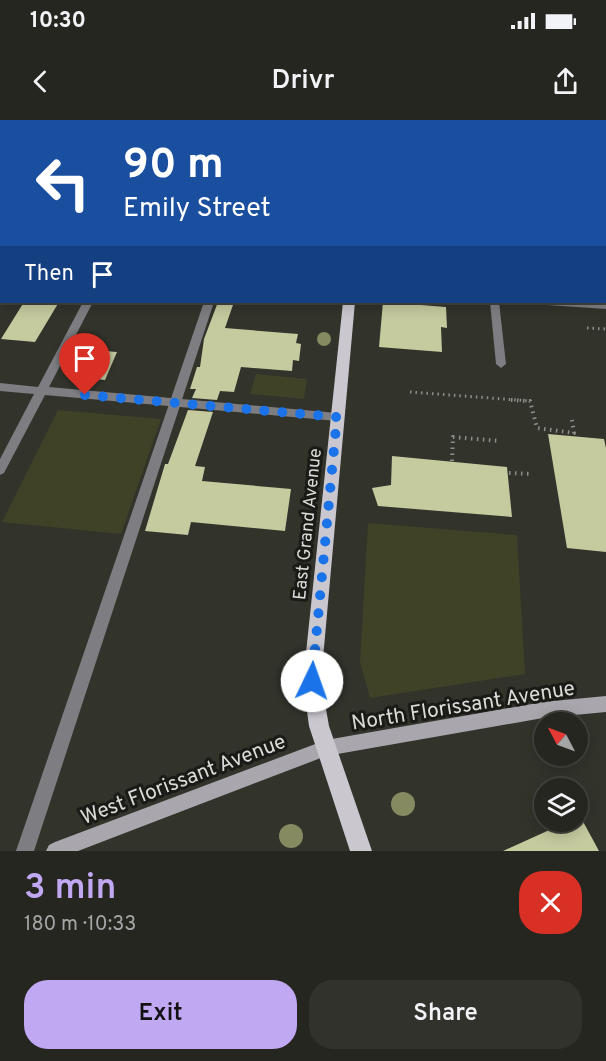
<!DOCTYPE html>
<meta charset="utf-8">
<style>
body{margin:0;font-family:Overpass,sans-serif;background:#32322d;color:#f1f3f6;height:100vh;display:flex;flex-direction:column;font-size:22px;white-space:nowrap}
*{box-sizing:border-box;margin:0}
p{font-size:20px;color:#a4a5a5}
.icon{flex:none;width:33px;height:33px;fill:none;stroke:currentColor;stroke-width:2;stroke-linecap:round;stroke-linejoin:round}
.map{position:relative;height:731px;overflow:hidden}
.drawer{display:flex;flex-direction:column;background:#262620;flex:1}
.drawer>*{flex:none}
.banner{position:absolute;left:0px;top:0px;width:606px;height:183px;box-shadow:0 3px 15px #0003,0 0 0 2px #42433e;background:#1a4fa0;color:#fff;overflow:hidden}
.needle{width:39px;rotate:311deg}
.fabs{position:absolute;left:534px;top:592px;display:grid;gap:12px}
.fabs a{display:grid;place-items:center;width:54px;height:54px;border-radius:50%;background:#262620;box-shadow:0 3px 15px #0003,0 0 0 2px #42433e;font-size:30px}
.pin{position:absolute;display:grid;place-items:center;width:51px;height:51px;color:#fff;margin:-62px -26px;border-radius:50% 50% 50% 0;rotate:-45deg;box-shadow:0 0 6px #0007}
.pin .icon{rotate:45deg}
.me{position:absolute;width:66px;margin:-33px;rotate:3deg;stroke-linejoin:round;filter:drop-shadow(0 0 4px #0008)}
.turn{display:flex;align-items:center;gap:21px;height:126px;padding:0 24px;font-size:27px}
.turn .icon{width:78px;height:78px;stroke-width:2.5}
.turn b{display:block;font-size:42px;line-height:51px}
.then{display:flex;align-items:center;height:57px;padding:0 24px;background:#0003;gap:12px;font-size:22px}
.round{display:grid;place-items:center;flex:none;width:63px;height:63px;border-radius:24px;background:#32322d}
.summary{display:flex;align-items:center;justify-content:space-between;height:102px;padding:0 24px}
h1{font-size:36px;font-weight:600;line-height:45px;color:#c1a8f3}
.primary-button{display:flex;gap:12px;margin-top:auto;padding:12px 24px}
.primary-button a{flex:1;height:69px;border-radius:24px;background:#c1a8f3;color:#111;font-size:24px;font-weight:600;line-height:69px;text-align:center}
.primary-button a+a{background:#32322d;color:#f1f3f6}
.status{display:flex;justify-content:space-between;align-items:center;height:42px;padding:0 30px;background:#262620;direction:ltr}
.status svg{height:16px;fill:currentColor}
header{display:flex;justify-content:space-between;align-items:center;height:78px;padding:0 24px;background:#262620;font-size:27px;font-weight:600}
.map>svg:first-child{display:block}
</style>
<div class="status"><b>10:30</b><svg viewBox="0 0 49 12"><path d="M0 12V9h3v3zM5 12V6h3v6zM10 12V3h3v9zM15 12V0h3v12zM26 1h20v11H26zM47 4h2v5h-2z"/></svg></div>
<header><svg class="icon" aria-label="back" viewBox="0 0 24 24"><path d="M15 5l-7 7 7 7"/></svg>Drivr<svg class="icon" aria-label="share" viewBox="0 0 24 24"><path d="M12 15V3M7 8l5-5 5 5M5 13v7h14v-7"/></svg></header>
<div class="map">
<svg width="606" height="731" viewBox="0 0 606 731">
<rect width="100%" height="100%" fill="#32332b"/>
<path fill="#3f4226" d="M256 254 307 259 304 279 250 274Z
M58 290 161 299 121 414 2 402Z
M368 403 517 415 525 554 370 578 360 542Z"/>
<path fill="#c5ca9f" d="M24 182H59L35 222 1 219Z
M218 182H234L225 208 298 214 296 223 301 224 299 241 293 240 292 251 241 247 234 272 220 271 217 280 192 278 196 269H190L197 247H200L204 219Z
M383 182 446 187 447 208 441 207 442 232 379 227Z
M91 230 117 232 105 260 78 257Z
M188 290 213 292 195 346 205 347 202 361 291 369 285 411 191 402 188 415 145 411 165 344H168Z
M548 314 604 319 606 328V432L567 428Z
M392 336 507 347 512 397 378 386 372 368 391 365Z
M580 696 599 731H503L567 702H578V697Z"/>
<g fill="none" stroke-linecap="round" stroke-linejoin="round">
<path stroke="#8e8f89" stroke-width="3" stroke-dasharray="1.5 4" stroke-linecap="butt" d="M587 208 606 209
M410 272 530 281"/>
<path stroke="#8e8f89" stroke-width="4" stroke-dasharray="1.5 4.5" stroke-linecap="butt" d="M511 280 530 281 537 308 574 313 572 300
M452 341 453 317 500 321
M509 353 532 354"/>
<path fill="#7e7d81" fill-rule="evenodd" d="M96 0H102L95 2Z
M231 0 247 2H231Z
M470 0H476V2H470Z
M604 15H606V20H604Z
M604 117H606V123H604Z
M0 137H2L0 144Z
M204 182H214L34 731H16Z
M490 182H499L506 244 501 248 496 244Z"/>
<path fill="#7e7d81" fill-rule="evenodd" d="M16 0H22L15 2Z
M180 0H186L179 2Z
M580 0H586L579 2Z
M0 18H2L0 24Z
M604 63H606V67H604Z
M604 146 606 147V157L604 156Z
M83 182H93L49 267 337 293 343 297 337 301 45 275 4 353 0 355V339L34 274 0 271V263L38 267Z
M543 182 606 183V189L547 185Z"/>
<path fill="#a9a7ad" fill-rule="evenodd" d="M606 576V592L543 598 326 636 78 731H46L49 725 55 722 326 620 543 582Z"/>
<path fill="#cac7cf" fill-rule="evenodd" d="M365 0H373L364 2Z
M343 182H355L321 561 329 606 372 731H350L309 606 303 561Z"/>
</g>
<g fill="#868a61">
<circle cx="324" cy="219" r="7"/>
<circle cx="403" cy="684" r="12"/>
<circle cx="291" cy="716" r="12"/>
</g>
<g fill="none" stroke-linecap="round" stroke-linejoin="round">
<path stroke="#1a73e8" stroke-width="10" stroke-dasharray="0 18" d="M85 275 337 297 312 561"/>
</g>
<g text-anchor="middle" stroke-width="6" stroke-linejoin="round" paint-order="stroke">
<g font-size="18" fill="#dbdcd7" stroke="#1a1a17">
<text transform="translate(307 404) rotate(-84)" y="6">East Grand Avenue</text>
</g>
<g font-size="21" fill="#dbdcd7" stroke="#1a1a17">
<text transform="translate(463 585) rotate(-9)" y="7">North Florissant Avenue</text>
<text transform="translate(183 659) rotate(-21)" y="7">West Florissant Avenue</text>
</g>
</g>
</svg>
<div class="fabs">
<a><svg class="needle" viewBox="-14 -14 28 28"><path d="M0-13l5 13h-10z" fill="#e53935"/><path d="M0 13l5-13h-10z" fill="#a4a5a5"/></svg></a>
<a><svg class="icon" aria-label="layers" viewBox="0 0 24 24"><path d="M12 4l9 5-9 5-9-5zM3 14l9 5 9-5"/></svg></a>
</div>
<div class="pin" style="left:85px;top:275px;background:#d93025"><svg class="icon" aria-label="arrive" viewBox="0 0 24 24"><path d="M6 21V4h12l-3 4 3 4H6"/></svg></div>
<svg class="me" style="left:312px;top:561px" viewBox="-20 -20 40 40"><circle r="19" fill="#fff"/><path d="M0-13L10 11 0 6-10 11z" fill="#1a73e8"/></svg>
<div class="banner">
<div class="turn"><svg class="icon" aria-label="left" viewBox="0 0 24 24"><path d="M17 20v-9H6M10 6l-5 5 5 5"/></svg><div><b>90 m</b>Emily Street</div></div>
<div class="then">Then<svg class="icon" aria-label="arrive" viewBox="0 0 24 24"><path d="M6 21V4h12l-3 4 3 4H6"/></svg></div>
</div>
</div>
<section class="drawer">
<div class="summary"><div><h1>3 min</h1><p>180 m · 10:33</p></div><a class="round" style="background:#d93025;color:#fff"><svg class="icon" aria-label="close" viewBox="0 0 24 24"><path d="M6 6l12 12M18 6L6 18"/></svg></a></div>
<div class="primary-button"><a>Exit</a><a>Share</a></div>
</section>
